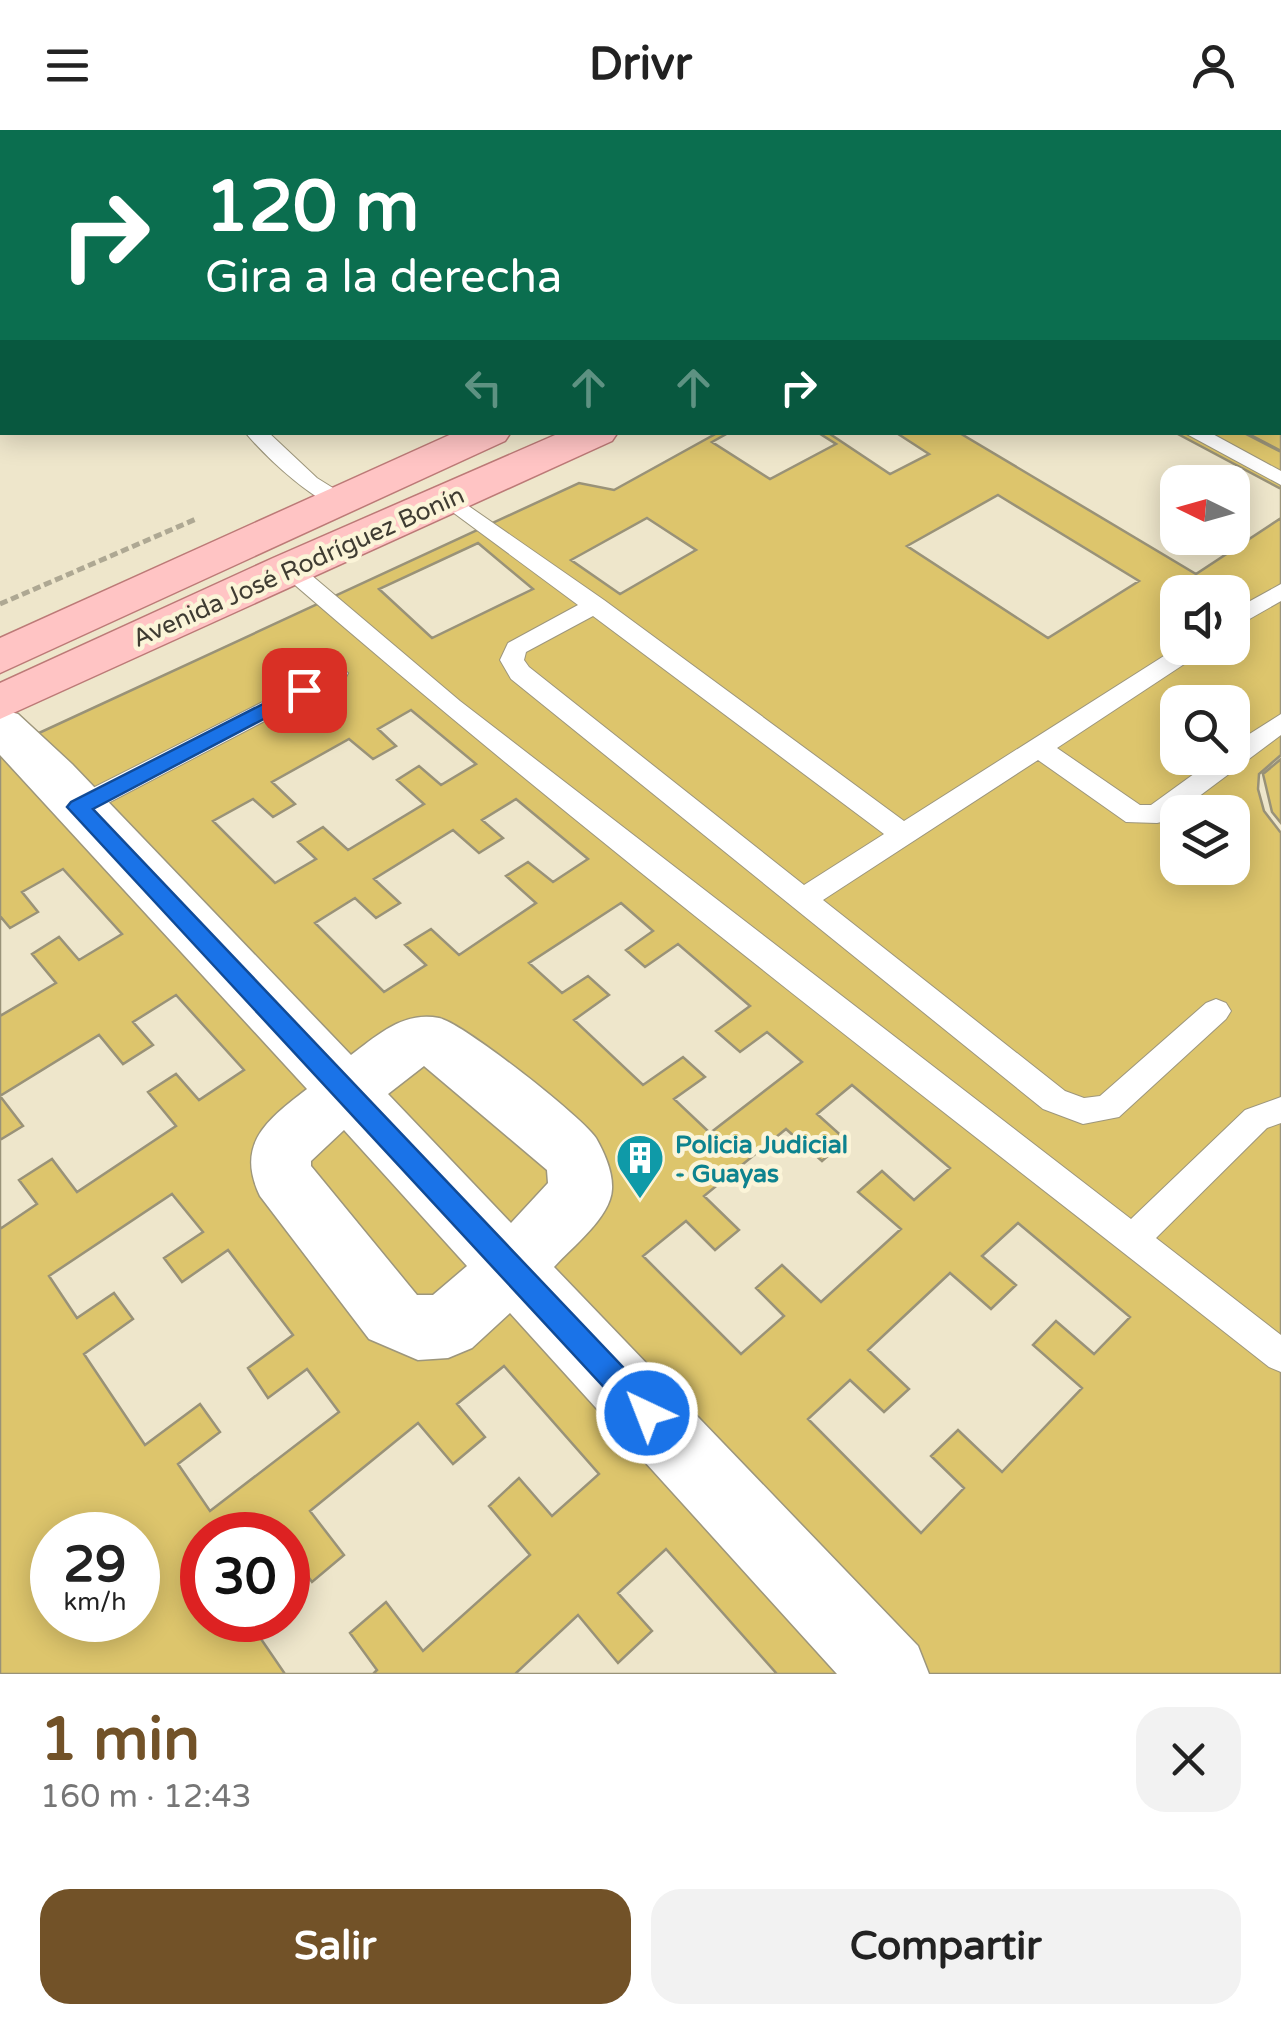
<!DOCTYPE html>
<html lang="es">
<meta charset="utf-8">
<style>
body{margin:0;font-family:"Varela Round",sans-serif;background:#f2f2f2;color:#222;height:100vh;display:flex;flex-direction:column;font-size:38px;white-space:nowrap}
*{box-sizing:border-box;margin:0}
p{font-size:32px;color:#767676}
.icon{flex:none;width:55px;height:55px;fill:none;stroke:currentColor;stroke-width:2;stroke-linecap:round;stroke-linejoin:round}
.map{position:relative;height:1544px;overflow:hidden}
.side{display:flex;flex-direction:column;background:#fff;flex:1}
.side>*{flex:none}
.banner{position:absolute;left:0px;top:0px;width:1282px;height:305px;box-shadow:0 5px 25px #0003;background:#0b6e4f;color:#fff;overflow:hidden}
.needle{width:65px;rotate:275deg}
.buttons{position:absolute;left:1160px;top:335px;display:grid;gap:20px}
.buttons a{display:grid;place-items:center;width:90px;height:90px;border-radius:20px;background:#fff;box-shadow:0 5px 25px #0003;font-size:50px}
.speed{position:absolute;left:30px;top:1382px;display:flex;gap:20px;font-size:50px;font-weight:700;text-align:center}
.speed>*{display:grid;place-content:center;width:130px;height:130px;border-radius:50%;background:#fff;box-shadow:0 5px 25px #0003;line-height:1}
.speed small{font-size:25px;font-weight:400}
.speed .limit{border:15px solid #d22;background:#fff;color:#111}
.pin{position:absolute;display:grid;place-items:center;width:85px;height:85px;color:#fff;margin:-42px;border-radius:20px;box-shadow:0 5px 15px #0006}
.me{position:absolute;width:110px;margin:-55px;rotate:317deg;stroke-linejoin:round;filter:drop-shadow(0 0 8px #0008)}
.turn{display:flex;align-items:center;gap:35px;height:210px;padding:0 40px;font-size:45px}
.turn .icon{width:130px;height:130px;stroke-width:2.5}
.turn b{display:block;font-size:70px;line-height:85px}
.lanes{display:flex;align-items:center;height:95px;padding:0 40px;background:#0003;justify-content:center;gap:50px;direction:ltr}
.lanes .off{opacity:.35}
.round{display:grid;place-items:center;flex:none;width:105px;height:105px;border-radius:30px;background:#f2f2f2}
.overview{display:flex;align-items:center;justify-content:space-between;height:170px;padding:0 40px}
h1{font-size:60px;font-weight:700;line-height:75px;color:#725228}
.action{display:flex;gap:20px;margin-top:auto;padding:20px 40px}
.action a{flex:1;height:115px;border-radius:30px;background:#725228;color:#fff;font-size:40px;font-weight:700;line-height:115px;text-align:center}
.action a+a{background:#f2f2f2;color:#222}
header{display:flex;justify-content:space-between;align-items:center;height:130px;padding:0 40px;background:#fff;font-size:45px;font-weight:700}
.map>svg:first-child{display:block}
</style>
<header><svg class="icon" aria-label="menu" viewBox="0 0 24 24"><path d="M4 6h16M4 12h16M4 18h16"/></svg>Drivr<svg class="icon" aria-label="person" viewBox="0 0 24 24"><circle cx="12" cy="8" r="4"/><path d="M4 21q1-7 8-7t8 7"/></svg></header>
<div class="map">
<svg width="1281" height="1544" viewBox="0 0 1281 1544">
<rect width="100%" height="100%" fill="#eee6cb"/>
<path fill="#ddc56c" stroke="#999278" stroke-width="2.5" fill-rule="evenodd" d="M1280 154 1281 155V321L1245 302H1280Z
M719 302H1242L1281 322V625L1259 644 1258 659 1264 681 1281 703V1544H0V621L579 353 614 360ZM1178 352H1232V408H1178ZM1178 462H1232V518H1178ZM1178 572H1232V628H1178ZM1178 682H1232V738H1178ZM52 1405H138V1490H52ZM202 1405H288V1490H202Z
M730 302H817L836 314 770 349 712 312Z
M827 302H895L929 324 890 344Z
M958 302H1174L1281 359V388L1196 444ZM1178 352H1232V408H1178Z
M998 365 1139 451 1048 508 907 416Z
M647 388 696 420 620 464 571 430Z
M478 413 533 459 432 508 379 459Z
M411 580 476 634 441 655 419 636 397 650 424 674 348 720 323 697 298 712 316 729 275 753 213 691 253 669 273 687 295 674 272 652 349 609 373 629 396 616 378 599Z
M1281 629V693L1272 682 1263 644Z
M516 669 588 729 553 752 528 732 506 746 536 773 459 825 431 799 405 815 426 835 384 862 315 793 355 768 376 788 400 773 374 749 453 700 479 723 503 708 482 690Z
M63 739 122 804 79 830 59 807 32 824 56 853 0 886V786L10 798 38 782 22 762Z
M621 773 653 801 626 820 645 837 678 814 750 876 716 901 740 922 767 902 802 932 710 1003 674 969 705 947 683 927 643 955 574 890 609 865 588 846 562 863 529 833Z
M176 865 244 940 199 970 176 944 148 962 176 996 77 1062 52 1029 19 1050 37 1074 0 1099V1010L23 996 0 966 99 905 123 934 153 915 133 892Z
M852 955 950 1038 914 1070 882 1041 858 1062 901 1099 821 1172 782 1135 756 1158 784 1186 741 1224 643 1126 686 1091 715 1120 739 1100 704 1066 786 999 822 1031 846 1010 817 984Z
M172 1064 203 1102 164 1128 182 1152 228 1120 293 1205 248 1238 268 1268 307 1239 339 1282 210 1381 178 1334 220 1302 200 1274 145 1315 84 1224 133 1189 114 1163 77 1188 49 1146Z
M1018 1093 1130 1187 1094 1224 1056 1191 1033 1215 1082 1258 1002 1342 958 1300 931 1326 964 1358 921 1403 808 1289 850 1250 884 1282 909 1259 868 1220 950 1143 991 1179 1016 1155 982 1126Z
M504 1236 599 1344 552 1386 519 1348 489 1376 530 1425 423 1521 386 1472 350 1503 377 1540 373 1544H285L248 1490H288V1419L312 1452 344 1425 310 1381 418 1293 453 1334 485 1307 457 1274Z
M666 1419 777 1544H515L578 1485 618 1533 652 1501 618 1463Z"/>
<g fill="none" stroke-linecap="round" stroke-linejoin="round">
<g stroke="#9d967c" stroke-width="2">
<path id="service" d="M71 0H90L91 2H73Z
M457 0H473V2H457Z
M549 0H573L574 2H551Z
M1280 113H1281V123H1280Z
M0 122H2V132H0Z
M1280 253H1281V266H1280Z
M245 302H268L317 348 349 368 352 373 349 378C323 383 262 323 245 302Z
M1183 302H1209L1281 341V355Z
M447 361 604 470 904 691 1178 517 1205 518 1201 523 1057 618 1140 675H1151L1216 628H1232V615L1281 584V605L1166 691 1157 693 1126 692 1038 630 823 770 1065 961 1084 968 1100 966 1206 873 1216 869 1226 873 1231 881 1226 889 1119 987 1083 994 1043 979 511 549 500 530 508 513 578 475 439 372 436 367 439 362ZM593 486 884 704 804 755 529 537 524 530 526 522Z
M289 431 297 433 460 571 1131 1089 1245 980 1281 967V993L1267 998 1156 1108 1281 1205V1242L1269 1237C938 976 600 720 281 443L278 438 281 433Z
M1281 454V471L1232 499V481Z
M336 535 348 543 345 549 87 684H69L65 677 69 670Z"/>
</g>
<g stroke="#9d967c" stroke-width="3">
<path id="minor" d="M0 579 18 584 72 634 351 925C378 905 403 881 439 888 463 893 582 987 596 1008 604 1022 613 1042 612 1059 611 1087 572 1117 554 1137L918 1516 929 1544H837L510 1183 472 1218 448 1228 418 1230 369 1209 260 1066C235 1014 267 990 307 959L0 625ZM424 936 547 1040 548 1053 511 1093 388 964ZM344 1000 467 1136 433 1165H417L311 1036V1031Z"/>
</g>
<g stroke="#bc7a77" stroke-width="3">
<path id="primary" d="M562 0H594L596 2H564Z
M667 0H702L704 2H669Z
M723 0H761L763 2H725Z
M456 302H511L505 311 0 543V508Z
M562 302H618L612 311 0 589V553L273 428Z"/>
</g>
<path stroke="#aea893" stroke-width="5" stroke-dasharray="8 4" stroke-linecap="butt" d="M0 474 196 389"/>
<use href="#service" fill="#fff" fill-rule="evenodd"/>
<use href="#minor" fill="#fff" fill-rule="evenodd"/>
<use href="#primary" fill="#ffc4c4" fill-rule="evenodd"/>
</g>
<path fill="#1a73e8" stroke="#114b97" stroke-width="2.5" d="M304 553 311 555V564L93 679 657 1273 662 1283 657 1293 647 1297 637 1293 67 677 71 672Z"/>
<defs>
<g id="building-pin" transform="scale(2.5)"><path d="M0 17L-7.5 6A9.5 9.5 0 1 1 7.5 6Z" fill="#0f9aa8" stroke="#fbf4d8"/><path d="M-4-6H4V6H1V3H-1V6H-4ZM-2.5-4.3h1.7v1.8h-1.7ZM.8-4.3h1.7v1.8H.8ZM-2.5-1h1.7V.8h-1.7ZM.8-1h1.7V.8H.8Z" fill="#fff"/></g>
</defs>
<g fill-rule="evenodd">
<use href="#building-pin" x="640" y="1028"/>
</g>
<g text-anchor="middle" stroke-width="9" stroke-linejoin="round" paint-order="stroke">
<g font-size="25" fill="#3f3c32" stroke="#fbf4d8">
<text transform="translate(298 436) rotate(-24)" y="9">Avenida José Rodríguez Bonín</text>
</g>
<g font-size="25" font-weight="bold" fill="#0d838f" stroke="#fbf4d8" text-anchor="start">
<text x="675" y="1023">Policia Judicial<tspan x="675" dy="29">- Guayas</tspan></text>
</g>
</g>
</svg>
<div class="buttons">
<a><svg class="needle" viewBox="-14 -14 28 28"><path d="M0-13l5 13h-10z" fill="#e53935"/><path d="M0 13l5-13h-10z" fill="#767676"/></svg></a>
<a><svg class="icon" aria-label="sound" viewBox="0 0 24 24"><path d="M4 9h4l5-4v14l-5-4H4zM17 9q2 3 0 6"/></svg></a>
<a><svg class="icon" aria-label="search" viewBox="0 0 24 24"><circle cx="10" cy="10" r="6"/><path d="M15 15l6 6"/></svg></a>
<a><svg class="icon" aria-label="layers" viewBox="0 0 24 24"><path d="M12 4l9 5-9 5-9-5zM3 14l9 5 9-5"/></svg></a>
</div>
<div class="speed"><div>29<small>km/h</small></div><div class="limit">30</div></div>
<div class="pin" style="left:304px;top:560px;background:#d93025"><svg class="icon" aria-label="arrive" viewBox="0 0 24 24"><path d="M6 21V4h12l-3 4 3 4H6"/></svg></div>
<svg class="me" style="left:647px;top:1283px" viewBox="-20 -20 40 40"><circle r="17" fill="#1a73e8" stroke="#fff" stroke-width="3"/><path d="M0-11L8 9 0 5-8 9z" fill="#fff"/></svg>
<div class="banner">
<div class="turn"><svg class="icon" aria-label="right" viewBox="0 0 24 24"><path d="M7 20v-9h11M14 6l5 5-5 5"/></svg><div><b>120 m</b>Gira a la derecha</div></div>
<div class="lanes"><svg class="icon off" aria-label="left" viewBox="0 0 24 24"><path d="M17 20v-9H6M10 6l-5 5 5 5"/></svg><svg class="icon off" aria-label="ahead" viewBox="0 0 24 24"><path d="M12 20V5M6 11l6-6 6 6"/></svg><svg class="icon off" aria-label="ahead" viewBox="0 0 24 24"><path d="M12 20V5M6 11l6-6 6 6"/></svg><svg class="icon" aria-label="right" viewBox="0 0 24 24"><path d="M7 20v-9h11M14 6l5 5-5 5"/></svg></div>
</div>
</div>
<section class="side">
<div class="overview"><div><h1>1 min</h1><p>160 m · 12:43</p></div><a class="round"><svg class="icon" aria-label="close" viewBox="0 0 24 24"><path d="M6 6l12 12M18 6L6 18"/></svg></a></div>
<div class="action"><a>Salir</a><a>Compartir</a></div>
</section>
